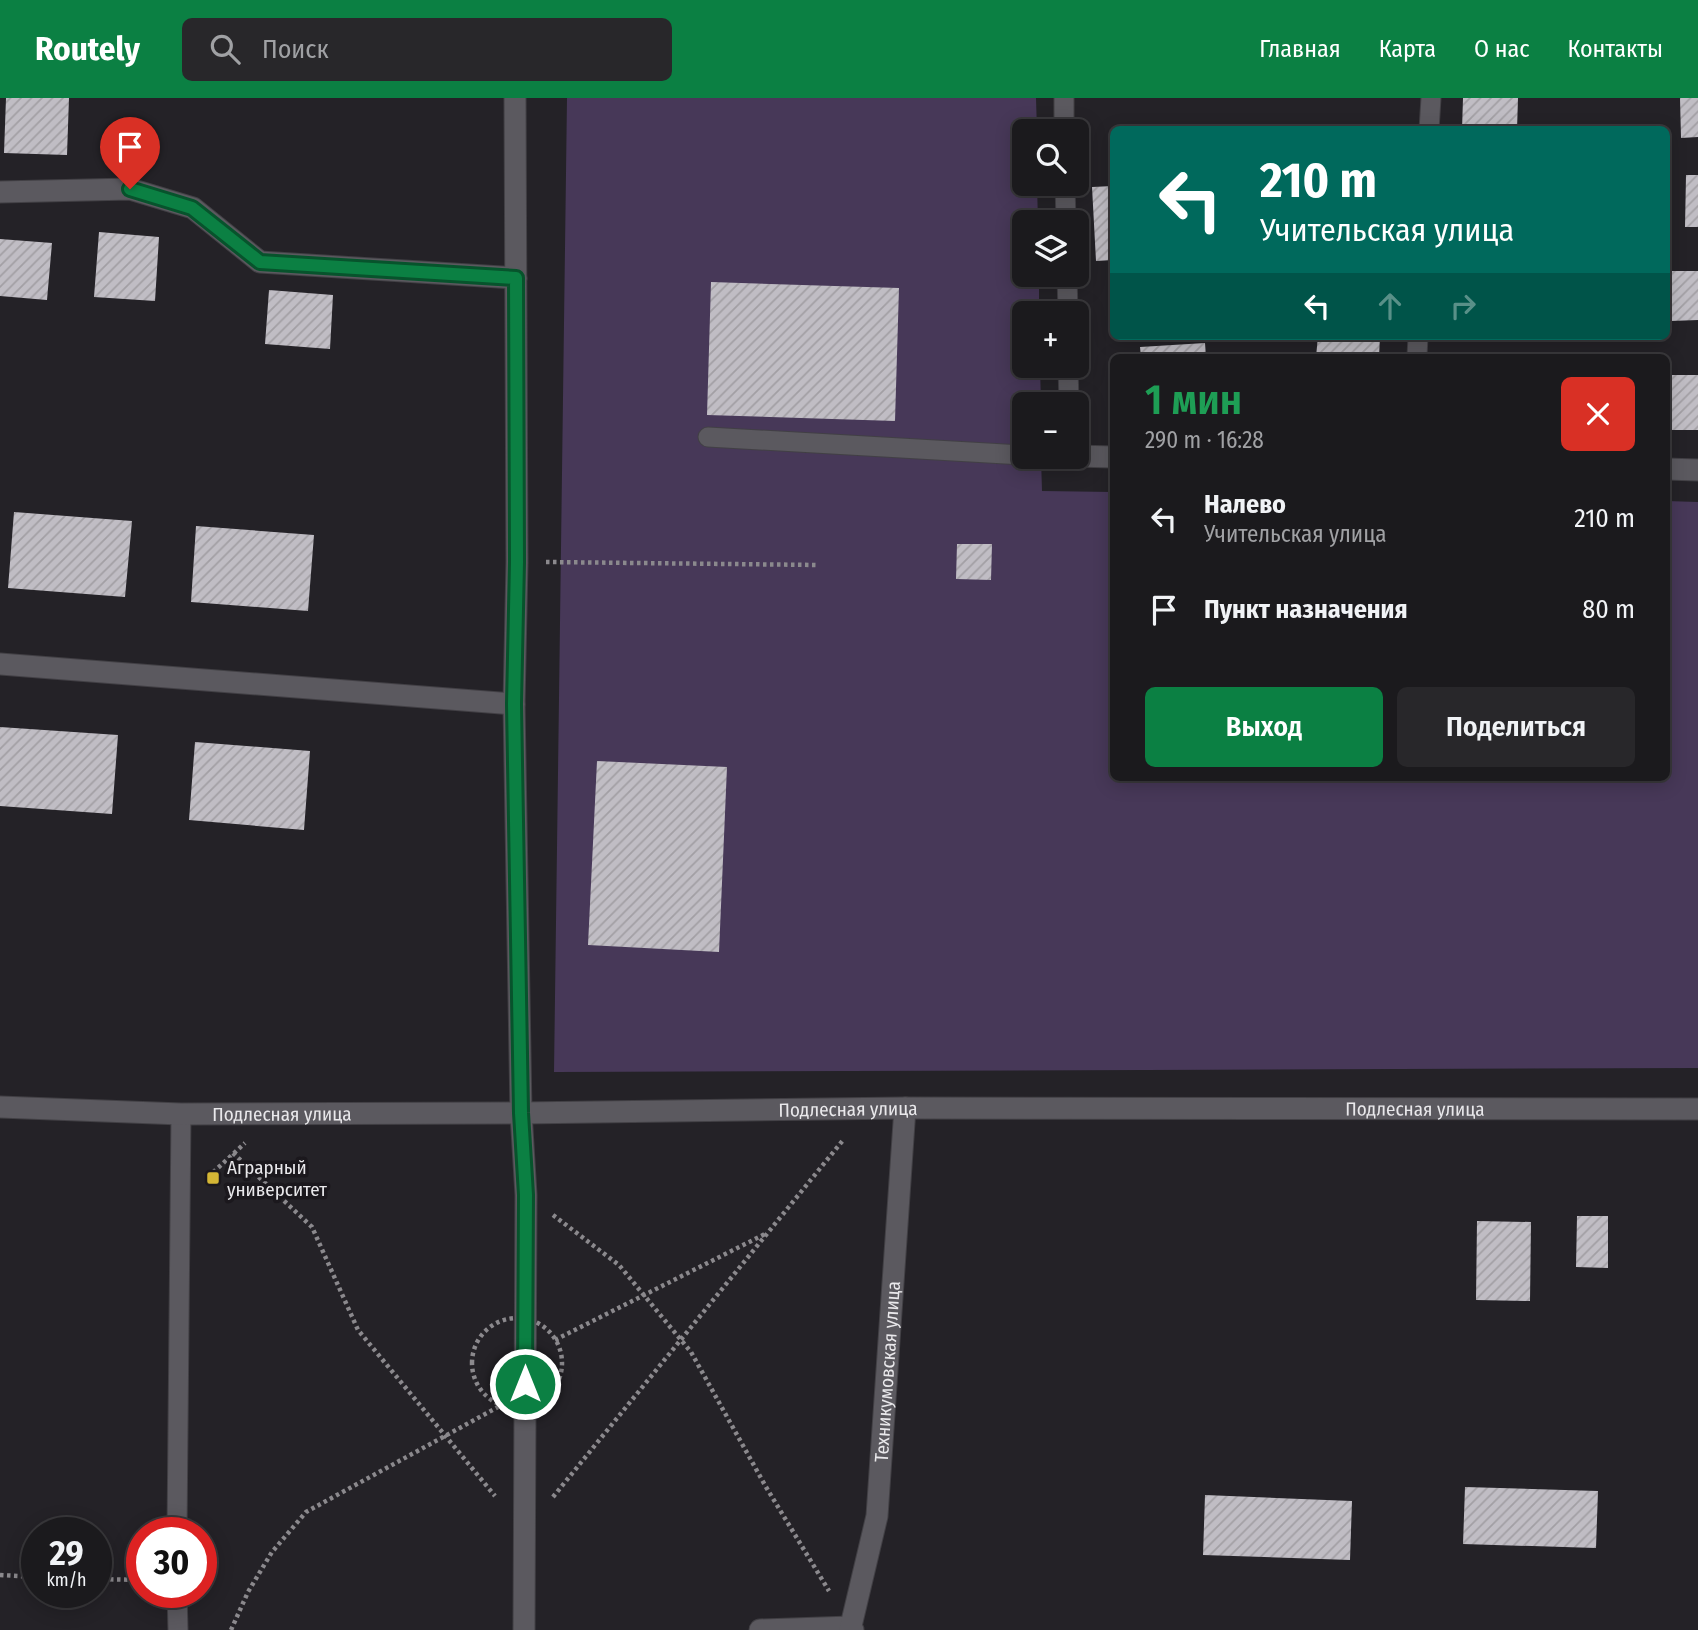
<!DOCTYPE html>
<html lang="ru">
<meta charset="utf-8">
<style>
body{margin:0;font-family:"Fira Sans Condensed",sans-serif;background:#28272a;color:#f1f3f6;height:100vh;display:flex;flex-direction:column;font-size:26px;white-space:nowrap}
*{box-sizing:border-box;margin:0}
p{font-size:23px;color:#a0a1a4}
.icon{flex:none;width:38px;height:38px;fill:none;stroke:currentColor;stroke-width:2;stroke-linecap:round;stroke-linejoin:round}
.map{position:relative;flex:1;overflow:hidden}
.panel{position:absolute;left:1110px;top:256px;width:560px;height:427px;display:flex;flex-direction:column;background:#1b1a1d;border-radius:10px;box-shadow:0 4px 18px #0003,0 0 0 2px #39383b}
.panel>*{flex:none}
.banner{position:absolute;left:1110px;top:28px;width:560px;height:214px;border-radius:10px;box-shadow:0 4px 18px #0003,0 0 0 2px #39383b;background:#00695c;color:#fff;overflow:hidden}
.fabs{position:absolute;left:1012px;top:21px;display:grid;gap:14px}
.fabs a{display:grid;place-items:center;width:77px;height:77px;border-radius:10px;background:#1b1a1d;box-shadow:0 4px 18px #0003,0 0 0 2px #39383b;font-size:35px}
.speed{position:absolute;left:21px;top:1419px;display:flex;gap:14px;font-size:35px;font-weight:700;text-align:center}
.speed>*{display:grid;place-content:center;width:91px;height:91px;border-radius:50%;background:#1b1a1d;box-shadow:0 4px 18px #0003,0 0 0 2px #39383b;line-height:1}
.speed small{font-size:18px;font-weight:400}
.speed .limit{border:10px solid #d22;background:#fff;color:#111}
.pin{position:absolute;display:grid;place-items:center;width:60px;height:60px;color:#fff;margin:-72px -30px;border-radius:50% 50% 50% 0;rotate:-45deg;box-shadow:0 0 7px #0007}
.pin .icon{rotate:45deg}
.me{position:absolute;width:77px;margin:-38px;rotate:0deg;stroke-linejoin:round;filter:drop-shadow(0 0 5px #0008)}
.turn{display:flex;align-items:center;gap:24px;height:147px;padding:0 35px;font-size:32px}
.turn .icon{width:91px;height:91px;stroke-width:2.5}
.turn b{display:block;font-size:49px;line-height:60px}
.lanes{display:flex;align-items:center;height:66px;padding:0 35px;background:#0003;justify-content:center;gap:35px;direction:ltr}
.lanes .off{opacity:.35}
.round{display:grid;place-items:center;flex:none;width:74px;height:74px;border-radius:10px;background:#28272a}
.headline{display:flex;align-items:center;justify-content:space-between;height:119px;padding:0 35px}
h1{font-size:42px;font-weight:600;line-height:52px;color:#1e9e55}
.cta{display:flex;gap:14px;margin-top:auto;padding:14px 35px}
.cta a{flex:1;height:80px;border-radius:10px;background:#0b8043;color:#fff;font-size:28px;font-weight:600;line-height:80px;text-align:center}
.cta a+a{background:#28272a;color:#f1f3f6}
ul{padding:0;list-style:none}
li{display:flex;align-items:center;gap:21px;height:91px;padding:0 35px}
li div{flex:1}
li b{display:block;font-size:26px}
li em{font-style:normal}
header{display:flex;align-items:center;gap:42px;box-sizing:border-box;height:98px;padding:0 35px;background:#0b8043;color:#fff}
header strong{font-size:33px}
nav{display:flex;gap:38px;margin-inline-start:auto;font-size:24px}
.search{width:490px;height:63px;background:#28272a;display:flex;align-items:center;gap:18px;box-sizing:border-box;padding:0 24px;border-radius:10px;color:#a0a1a4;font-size:26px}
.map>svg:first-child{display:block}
</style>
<header>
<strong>Routely</strong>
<div class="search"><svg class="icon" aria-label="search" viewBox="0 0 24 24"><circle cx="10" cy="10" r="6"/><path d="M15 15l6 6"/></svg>Поиск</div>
<nav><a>Главная</a><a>Карта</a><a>О нас</a><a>Контакты</a></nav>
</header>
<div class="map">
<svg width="1698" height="1532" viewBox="0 0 1698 1532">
<defs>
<pattern id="building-hatch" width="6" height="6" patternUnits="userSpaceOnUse" patternTransform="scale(1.75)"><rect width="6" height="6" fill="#c0bdc4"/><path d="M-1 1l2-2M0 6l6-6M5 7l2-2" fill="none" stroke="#a29fa4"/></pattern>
</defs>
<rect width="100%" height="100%" fill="#242227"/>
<path fill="#473858" d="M567 0H1036L1037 33H1024V86H1037L1038 124H1024V177H1039V215H1024V268H1040L1041 306H1024V359H1041L1042 393 1113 394V679H1666V403L1698 404V970L554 974Z"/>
<path fill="url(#building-hatch)" d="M6 0H69L67 57 4 55Z
M1463 0H1518L1517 32H1462Z
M1680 0H1698V39L1681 40Z
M1686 77H1698V129H1685Z
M1113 88V162L1096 163 1092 89Z
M99 134 159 139 155 203 94 199Z
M0 141 52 145 47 202 0 198Z
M1669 173H1698V222L1671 223Z
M711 184 899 190 895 323 707 317Z
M269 192 333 197 330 251 265 246Z
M1318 238H1380L1379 259H1316Z
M1205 245 1206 259H1141L1140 249Z
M1579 254H1640V259H1579Z
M1447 255 1475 257 1474 259H1447Z
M1668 277H1698V332H1667Z
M14 414 132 423 125 499 8 490Z
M196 428 314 437 308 513 191 504Z
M957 446H992L991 482 956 481Z
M0 629 118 637 112 716 0 708Z
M195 644 310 653 304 732 189 722Z
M597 663 727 669 719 854 588 847Z
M1577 1118H1608V1170L1576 1169Z
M1477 1123 1531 1124 1530 1203 1476 1202Z
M1465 1389 1598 1393 1596 1450 1463 1446Z
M1205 1397 1352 1403 1350 1462 1203 1457Z"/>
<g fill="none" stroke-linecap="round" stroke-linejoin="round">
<g stroke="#424045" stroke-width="21">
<path id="lane" d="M1064 0V33
M1429 32 1431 0
M1065 86 1066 124
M1067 177 1068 215
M1417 259 1418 238
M1068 268 1069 306
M708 339 1024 357
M177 1435 181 1016
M177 1494 178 1532"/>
</g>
<g stroke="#424045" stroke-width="23">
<g id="street">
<path d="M515 0 517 464 514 606 521 1015 526 1097 524 1532"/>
<path d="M0 94 130 91 193 110 260 164 516 180"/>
<path d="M1076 358 1113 359"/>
<path d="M1666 371 1698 372"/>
<path d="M0 566 514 606"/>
<path id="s1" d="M0 1009 181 1016 521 1015"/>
<path d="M760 1532 851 1529 853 1532"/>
<path id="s2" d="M850 1532 877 1418 905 1010"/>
</g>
</g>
<g stroke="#424045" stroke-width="23">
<g id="secondary">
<path id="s3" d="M521 1015 905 1010 1698 1011"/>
</g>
</g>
<path stroke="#8b898d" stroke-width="4.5" stroke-dasharray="3.5 3.5" stroke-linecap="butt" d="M546 464 818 467
M233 1055 312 1129 358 1232 495 1398
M208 1079 245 1045
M553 1117 619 1167 691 1254 766 1389 829 1493
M472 1265a45 45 0 1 1 90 0a45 45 0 1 1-90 0Z
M555 1242 765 1136
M553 1399 844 1041
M0 1477 37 1479
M96 1481 142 1482
M231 1532 248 1494 272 1454 306 1414 498 1309"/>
<use href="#lane" stroke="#5b595f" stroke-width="19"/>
<use href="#street" stroke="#5b595f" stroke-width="21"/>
<use href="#secondary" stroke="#5b595f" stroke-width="21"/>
</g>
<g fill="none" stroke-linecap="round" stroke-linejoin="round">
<g stroke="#07532c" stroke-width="18">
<path id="route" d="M130 91 192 110 260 164 516 180 517 464 514 606 521 1015 526 1097 525 1286"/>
</g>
<use href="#route" stroke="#0b8043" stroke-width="12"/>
</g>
<rect fill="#d4b635" stroke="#1b181d" stroke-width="2.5" x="206" y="1073" width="14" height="14" rx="3.5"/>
<g text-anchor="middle" stroke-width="7" stroke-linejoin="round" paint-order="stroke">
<g font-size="19" fill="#e9e8eb" stroke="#1b181d">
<text dy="7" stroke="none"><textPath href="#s3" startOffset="327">Подлесная улица</textPath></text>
<text dy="7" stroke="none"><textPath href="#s3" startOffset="894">Подлесная улица</textPath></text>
<text dy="7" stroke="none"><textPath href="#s1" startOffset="282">Подлесная улица</textPath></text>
<text dy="7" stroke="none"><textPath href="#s2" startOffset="262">Техникумовская улица</textPath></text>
</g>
<g font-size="19" fill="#e9e8eb" stroke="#1b181d" text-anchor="start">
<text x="227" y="1076">Аграрный<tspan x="227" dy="22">университет</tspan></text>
</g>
</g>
</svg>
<div class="fabs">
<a><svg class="icon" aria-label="search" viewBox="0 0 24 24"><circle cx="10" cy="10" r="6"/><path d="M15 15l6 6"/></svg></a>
<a><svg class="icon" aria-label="layers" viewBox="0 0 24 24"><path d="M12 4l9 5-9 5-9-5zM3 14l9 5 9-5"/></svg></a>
<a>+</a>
<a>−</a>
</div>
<div class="speed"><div>29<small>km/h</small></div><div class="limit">30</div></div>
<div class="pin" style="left:130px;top:91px;background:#d93025"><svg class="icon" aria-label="arrive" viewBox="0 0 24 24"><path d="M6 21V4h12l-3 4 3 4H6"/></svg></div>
<svg class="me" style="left:525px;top:1286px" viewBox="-20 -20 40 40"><circle r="17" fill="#0b8043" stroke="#fff" stroke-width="3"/><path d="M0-11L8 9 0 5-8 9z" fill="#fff"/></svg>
<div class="banner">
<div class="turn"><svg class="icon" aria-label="left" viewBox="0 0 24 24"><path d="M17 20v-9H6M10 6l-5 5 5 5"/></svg><div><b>210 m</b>Учительская улица</div></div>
<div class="lanes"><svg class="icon" aria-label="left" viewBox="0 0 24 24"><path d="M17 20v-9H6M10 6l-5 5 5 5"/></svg><svg class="icon off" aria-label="ahead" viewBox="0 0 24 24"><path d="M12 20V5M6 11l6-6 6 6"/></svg><svg class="icon off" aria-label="right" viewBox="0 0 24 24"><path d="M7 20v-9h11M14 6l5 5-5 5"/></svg></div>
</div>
<section class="panel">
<div class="headline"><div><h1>1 мин</h1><p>290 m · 16:28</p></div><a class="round" style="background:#d93025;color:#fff"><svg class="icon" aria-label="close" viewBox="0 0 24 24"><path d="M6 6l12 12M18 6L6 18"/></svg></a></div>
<ul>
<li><svg class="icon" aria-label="left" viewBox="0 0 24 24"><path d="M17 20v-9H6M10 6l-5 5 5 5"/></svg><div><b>Налево</b><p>Учительская улица</p></div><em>210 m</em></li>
<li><svg class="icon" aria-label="arrive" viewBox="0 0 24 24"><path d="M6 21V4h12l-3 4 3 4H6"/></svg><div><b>Пункт назначения</b></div><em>80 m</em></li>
</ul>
<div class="cta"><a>Выход</a><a>Поделиться</a></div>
</section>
</div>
